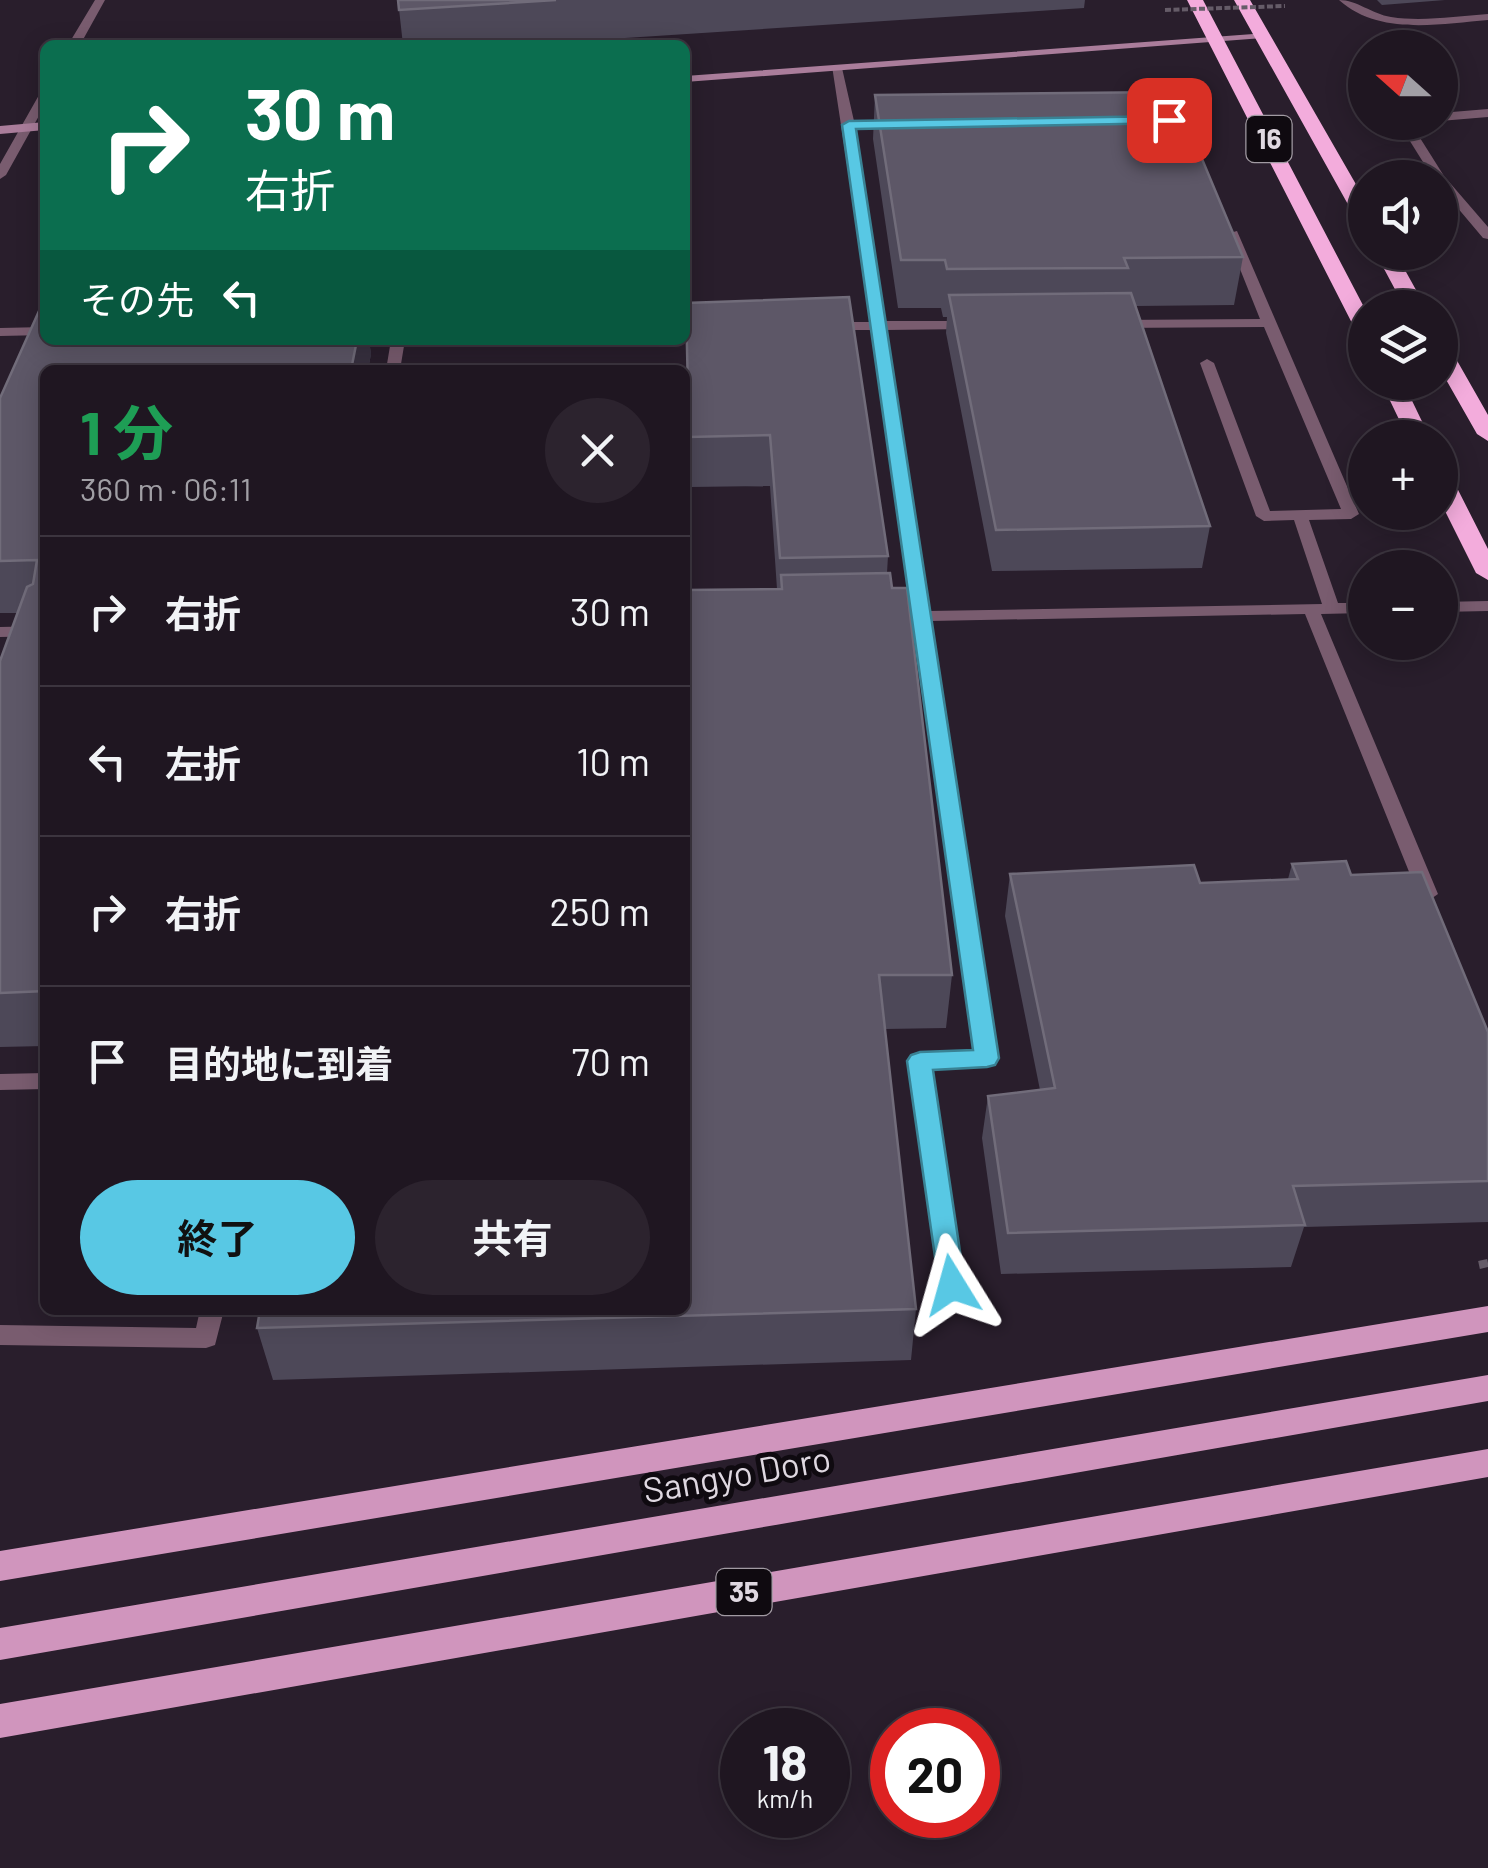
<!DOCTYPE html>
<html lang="ja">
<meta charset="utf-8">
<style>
body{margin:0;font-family:Barlow,"Noto Sans JP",sans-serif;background:#2c232e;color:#f1f3f6;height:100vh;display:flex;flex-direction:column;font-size:38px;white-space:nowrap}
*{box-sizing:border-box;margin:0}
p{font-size:32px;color:#a19fa5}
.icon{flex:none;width:55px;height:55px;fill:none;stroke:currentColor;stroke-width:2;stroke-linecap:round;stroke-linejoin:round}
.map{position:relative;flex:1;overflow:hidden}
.drawer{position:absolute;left:40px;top:365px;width:650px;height:950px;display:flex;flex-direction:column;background:#1f1621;border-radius:15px;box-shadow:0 5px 25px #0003,0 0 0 2px #3c353f}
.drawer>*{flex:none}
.hud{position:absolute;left:40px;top:40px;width:650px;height:305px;border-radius:15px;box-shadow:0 5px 25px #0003,0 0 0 2px #3c353f;background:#0b6e4f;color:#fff;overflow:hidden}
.needle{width:65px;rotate:291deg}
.tools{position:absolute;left:1348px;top:30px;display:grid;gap:20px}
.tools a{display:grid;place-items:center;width:110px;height:110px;border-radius:50%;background:#1f1621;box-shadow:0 5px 25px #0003,0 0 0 2px #3c353f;font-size:50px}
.speed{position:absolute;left:720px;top:1708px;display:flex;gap:20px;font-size:50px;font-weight:700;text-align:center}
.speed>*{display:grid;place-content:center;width:130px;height:130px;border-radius:50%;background:#1f1621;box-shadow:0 5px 25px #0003,0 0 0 2px #3c353f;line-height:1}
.speed small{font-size:25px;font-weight:400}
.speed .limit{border:15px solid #d22;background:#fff;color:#111}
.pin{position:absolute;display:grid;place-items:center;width:85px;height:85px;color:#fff;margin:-42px;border-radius:20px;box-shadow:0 5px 15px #0006}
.me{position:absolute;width:110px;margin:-55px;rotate:352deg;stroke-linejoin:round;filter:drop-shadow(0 0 8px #0008)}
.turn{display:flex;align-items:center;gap:35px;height:210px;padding:0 40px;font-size:45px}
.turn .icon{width:130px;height:130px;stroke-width:2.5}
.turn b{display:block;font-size:70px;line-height:85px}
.then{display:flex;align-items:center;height:95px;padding:0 40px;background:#0003;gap:20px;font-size:38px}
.round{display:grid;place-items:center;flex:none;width:105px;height:105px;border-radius:52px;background:#2c232e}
.overview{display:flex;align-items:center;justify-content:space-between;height:170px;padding:0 40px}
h1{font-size:60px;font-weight:700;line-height:75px;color:#1e9e55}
.button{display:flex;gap:20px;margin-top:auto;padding:20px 40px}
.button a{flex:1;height:115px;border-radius:60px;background:#58c8e4;color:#111;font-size:40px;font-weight:700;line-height:115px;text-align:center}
.button a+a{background:#2c232e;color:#f1f3f6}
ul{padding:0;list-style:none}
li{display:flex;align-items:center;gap:30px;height:150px;padding:0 40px;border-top:2px solid #3c353f}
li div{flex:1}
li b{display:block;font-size:38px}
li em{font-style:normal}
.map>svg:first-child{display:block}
</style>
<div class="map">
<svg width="1488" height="1868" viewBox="0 0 1488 1868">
<rect width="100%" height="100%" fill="#291e2c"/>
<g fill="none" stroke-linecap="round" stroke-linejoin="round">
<path stroke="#655c68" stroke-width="8" stroke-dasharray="12 6" stroke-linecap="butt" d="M1479 1265 1488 1263"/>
<path fill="#795c6f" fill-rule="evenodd" d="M1339 0C1357 0 1372 14 1391 17 1423 22 1456 16 1488 14V20C1439 24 1379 36 1339 0Z
M832 66 842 68 854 121 902 120 908 124 902 128H855L885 321H970L977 325 970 329 886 330 929 611 1322 604 1294 520 1264 521 1256 516 1200 363 1207 359 1214 363 1270 511 1341 509 1264 327 1114 328 1107 324 1114 320 1260 319 1226 234 1237 231 1359 514 1351 519 1309 520 1338 603H1365V613L1321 614 1438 894 1428 901 1418 894 1305 614 931 621 998 1058 995 1064 987 1066 931 1068 964 1285 960 1292 952 1295 944 1292 940 1285 908 1061 911 1055 919 1053 975 1051 914 621 904 616 913 611 872 330H829L822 326 829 322H871Z
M1488 109V117L1440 121V113Z
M1398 122H1410L1444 176 1488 227V239L1483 238 1440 187V178H1433Z
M45 327V335L0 336V328Z
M391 340H405L400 370H386Z
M1488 601V611L1440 612V602Z
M45 626V636L0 637V627Z
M45 1073V1089L0 1090V1074Z
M200 1310H224L215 1345 206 1348 0 1345V1325L196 1328Z"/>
<path fill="#795c6f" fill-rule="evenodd" d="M95 0H105L80 45H68Z
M45 92V105L6 175 0 179V164L39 95Z"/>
<path fill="#aa7d9b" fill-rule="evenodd" d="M1267 33 1268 35 1263 38 685 82V76Z
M45 122V130L0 134V126Z"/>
<path fill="#d095bd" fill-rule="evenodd" d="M1488 1306V1332L0 1581V1551Z
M1488 1375V1401L0 1660V1628Z
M1488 1449V1477L0 1738V1704Z"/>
<path fill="#f3acdc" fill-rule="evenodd" d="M1187 0H1203L1365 309V335L1355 329Z
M1234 0H1250L1365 200V223L1355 217Z
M1375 252H1395L1426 308H1405Z
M1440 344 1451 350 1488 415V441L1477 434 1440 369Z
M1381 382H1403L1430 438H1408Z
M1440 471 1452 478 1488 549V580L1476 573 1440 501Z"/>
<path stroke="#655c68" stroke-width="4" stroke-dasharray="6 2.5" stroke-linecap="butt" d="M1165 10 1285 6"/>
</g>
<path fill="#4d4858" d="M398 0H1085L1084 8 517 45H403Z
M1377 0H1445L1382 5Z
M875 95 1243 257 1234 305 1136 306 1210 526 1202 568 992 571 946 333 947 317H943L941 308H898L873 139Z
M686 303 888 556 887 573 952 975 946 1028 885 1029 916 1309 911 1360 273 1380 257 1328 685 1310 777 589 770 486 690 487Z
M39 311H45V340H369L371 354 368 370H45V1046L0 1047V661L17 613H0V398Z
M1292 864 1351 875 1488 1032V1222L1304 1227 1291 1267 1001 1274 982 1138 988 1096 1040 1090 1005 916 1010 874 1200 883 1288 879Z"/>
<path fill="#383140" d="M357 340H369L371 354 368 370H351Z"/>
<path fill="#5d5767" stroke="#716c7a" stroke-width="2.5" d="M398 0H556L399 10Z
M1174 92 1243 257 1124 258 1128 268 947 269 945 260H901L875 95Z
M1131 293 1210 526 996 530 949 295Z
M849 297 888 556 780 558 770 435 689 437 686 303Z
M39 311H45V340H357L351 370H45V991L0 993V661L27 587 33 584 37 560 0 561V398Z
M890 573 892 588H907L952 975H879L916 1309 257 1328 260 1310H685L686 590 782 589 781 575Z
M1346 861 1351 875 1422 872 1488 1032V1181L1293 1186 1305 1225 1008 1233 988 1096 1055 1088 1010 874 1194 865 1200 883 1298 879 1292 864Z"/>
<path fill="#58c8e4" stroke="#398294" stroke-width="2.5" d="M1169 116 1176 120 1174 123 856 129 999 1058 995 1065 987 1067 933 1070 965 1285 961 1293 952 1296 943 1293 939 1285 907 1061 911 1055 920 1052 973 1050 842 125 849 121Z"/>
<g text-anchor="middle" stroke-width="10" stroke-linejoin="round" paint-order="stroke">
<g fill="#0f0a10" stroke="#a19aa2" stroke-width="2.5">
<rect x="1246.5" y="116" width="45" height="46" rx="8"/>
<rect x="716.5" y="1569" width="55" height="46" rx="8"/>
</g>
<g font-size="28" font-weight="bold" fill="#dfd8e1">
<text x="1269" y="149">16</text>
<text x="744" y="1602">35</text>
</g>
<g font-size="35" fill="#dfd8e1" stroke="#0f0a10">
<text transform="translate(737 1475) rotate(-10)" y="12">Sangyo Doro</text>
</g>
</g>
</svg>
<div class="tools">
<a><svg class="needle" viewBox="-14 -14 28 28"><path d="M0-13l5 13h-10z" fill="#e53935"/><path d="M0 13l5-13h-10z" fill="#a19fa5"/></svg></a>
<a><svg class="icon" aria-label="sound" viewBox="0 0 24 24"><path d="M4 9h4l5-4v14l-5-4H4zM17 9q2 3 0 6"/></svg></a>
<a><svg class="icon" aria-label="layers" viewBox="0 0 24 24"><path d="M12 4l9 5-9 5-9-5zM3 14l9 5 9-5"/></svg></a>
<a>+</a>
<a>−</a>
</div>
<div class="speed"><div>18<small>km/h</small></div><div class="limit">20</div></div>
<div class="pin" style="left:1169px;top:120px;background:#d93025"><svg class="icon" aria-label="arrive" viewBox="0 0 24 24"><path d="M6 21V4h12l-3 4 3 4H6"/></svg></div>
<svg class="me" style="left:952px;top:1285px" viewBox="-20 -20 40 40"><path d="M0-17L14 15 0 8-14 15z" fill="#58c8e4" stroke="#fff" stroke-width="4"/></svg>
<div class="hud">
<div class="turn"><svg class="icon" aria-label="right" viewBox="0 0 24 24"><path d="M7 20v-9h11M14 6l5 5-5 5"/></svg><div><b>30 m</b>右折</div></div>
<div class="then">その先<svg class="icon" aria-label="left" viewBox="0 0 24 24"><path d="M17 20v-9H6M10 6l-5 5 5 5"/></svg></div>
</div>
<section class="drawer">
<div class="overview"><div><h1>1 分</h1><p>360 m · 06:11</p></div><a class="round"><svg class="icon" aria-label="close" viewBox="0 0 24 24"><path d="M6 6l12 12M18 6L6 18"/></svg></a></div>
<ul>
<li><svg class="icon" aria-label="right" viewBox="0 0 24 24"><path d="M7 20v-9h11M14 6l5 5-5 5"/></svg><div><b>右折</b></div><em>30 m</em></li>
<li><svg class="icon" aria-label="left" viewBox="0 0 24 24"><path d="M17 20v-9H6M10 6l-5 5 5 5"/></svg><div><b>左折</b></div><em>10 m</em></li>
<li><svg class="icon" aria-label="right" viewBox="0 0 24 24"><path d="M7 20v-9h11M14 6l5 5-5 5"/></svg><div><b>右折</b></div><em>250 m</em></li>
<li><svg class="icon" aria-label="arrive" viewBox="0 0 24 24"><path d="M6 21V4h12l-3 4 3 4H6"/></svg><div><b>目的地に到着</b></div><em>70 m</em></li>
</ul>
<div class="button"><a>終了</a><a>共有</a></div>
</section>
</div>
